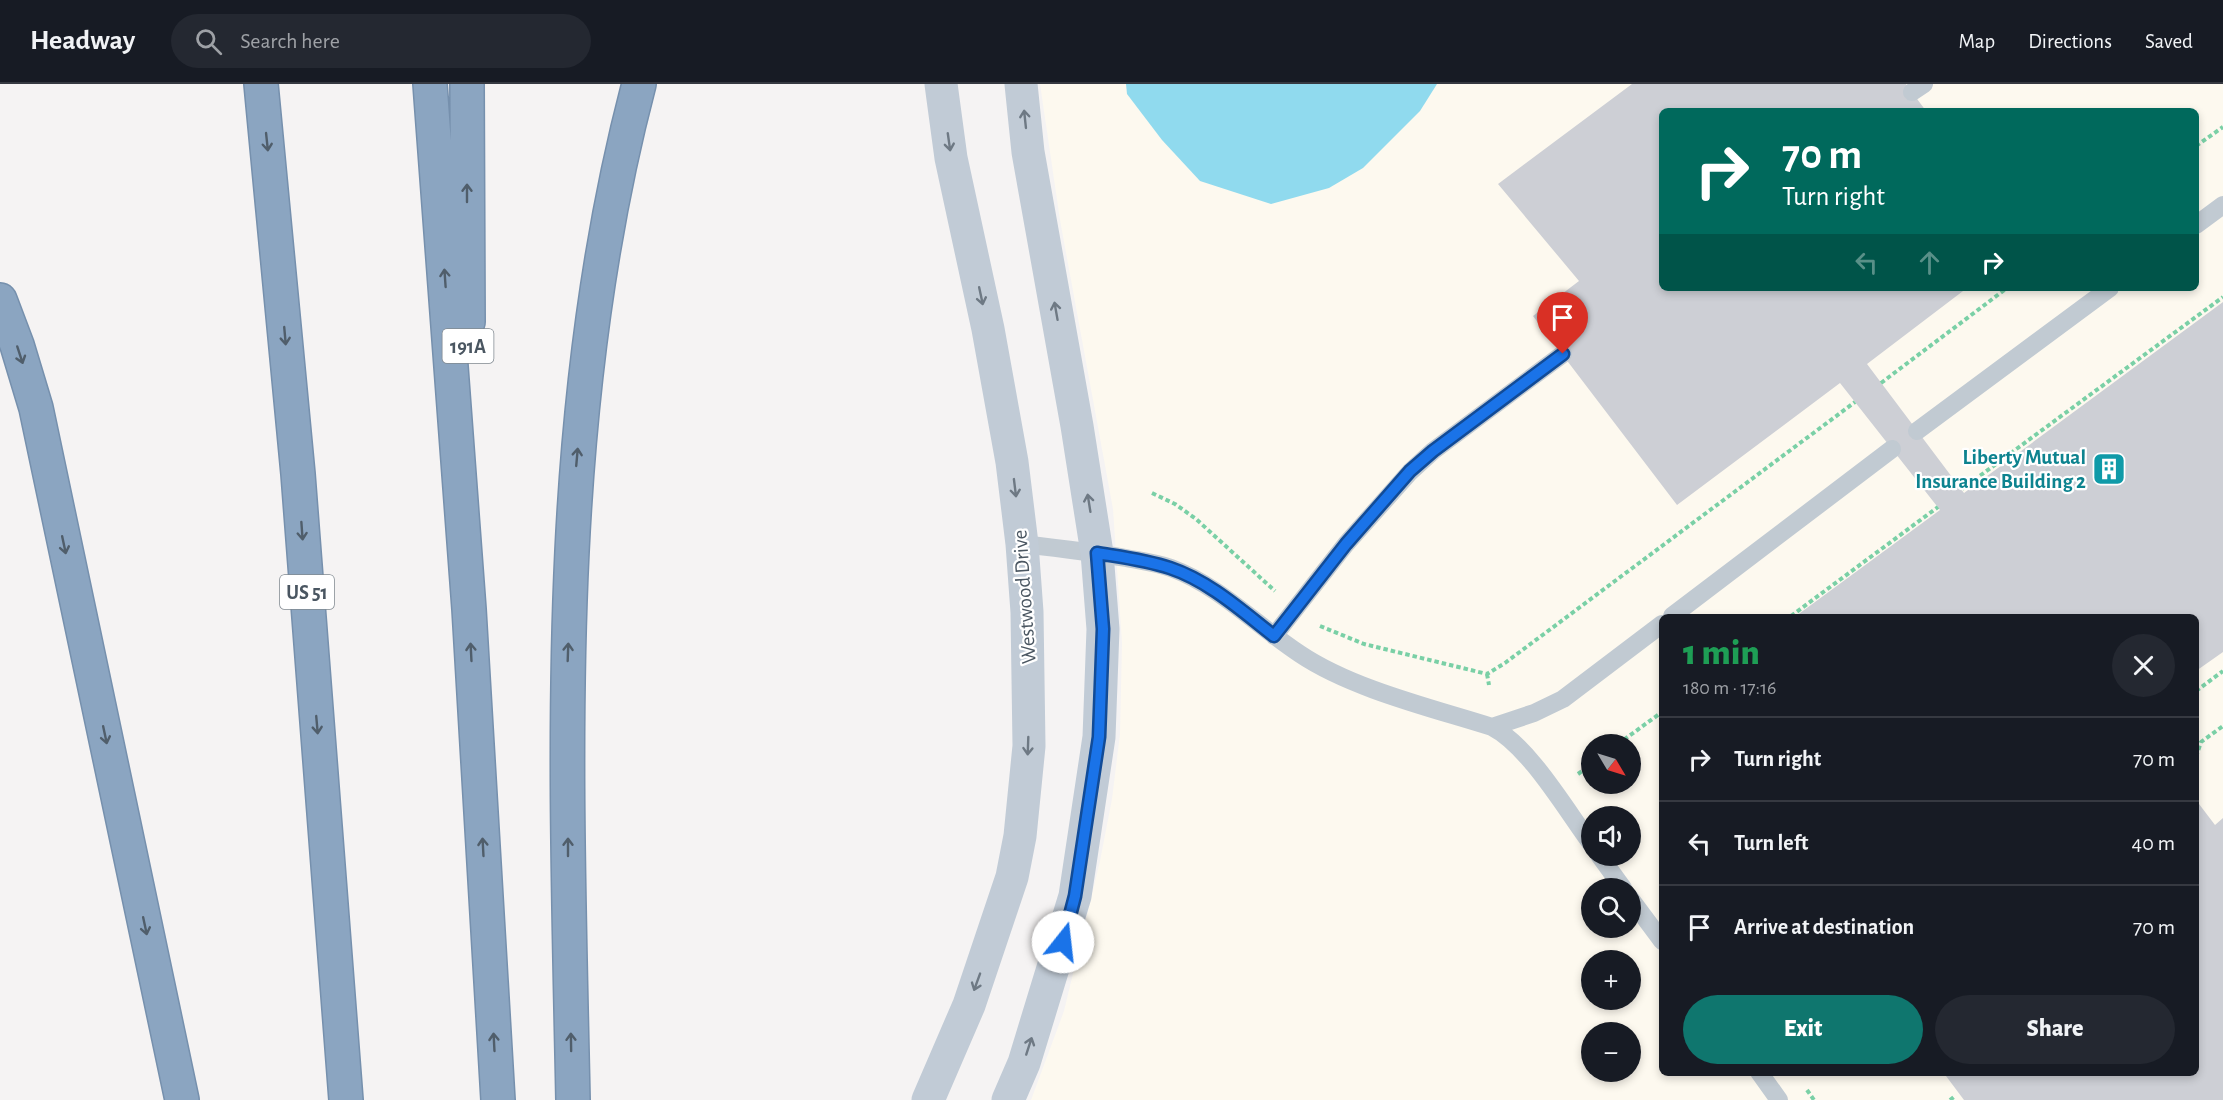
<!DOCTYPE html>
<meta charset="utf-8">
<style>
body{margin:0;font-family:"Alegreya Sans",sans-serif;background:#242831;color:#f1f3f6;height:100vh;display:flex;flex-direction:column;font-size:22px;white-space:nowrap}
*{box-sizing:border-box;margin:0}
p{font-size:20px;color:#9ea1a6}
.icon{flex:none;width:33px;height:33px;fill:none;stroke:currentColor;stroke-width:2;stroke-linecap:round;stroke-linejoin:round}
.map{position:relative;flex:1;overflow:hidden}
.panel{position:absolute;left:1659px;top:530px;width:540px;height:462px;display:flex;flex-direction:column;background:#171b24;border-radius:9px;box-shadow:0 3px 9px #0003}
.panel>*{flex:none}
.top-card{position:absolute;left:1659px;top:24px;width:540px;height:183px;border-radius:9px;box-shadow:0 3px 9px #0003;background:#00695c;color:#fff;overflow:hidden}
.needle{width:39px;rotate:128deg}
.buttons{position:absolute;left:1581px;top:650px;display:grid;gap:12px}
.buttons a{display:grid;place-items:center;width:60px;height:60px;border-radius:50%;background:#171b24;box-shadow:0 3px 9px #0003;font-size:30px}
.pin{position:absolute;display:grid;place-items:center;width:51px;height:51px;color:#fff;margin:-62px -26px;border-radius:50% 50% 50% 0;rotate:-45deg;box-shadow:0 0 6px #0007}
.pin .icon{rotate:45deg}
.me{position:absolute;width:66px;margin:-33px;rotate:16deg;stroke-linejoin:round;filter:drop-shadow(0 0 4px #0008)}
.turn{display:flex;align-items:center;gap:21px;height:126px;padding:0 24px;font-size:27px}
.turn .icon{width:78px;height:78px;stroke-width:2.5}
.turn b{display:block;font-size:42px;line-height:51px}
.lanes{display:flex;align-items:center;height:57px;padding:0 24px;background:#0003;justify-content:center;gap:30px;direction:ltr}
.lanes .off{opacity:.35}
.round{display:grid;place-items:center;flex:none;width:63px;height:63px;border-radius:32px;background:#242831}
.summary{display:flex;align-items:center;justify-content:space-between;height:102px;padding:0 24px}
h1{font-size:36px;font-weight:800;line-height:45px;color:#1e9e55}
.action{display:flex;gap:12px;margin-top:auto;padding:12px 24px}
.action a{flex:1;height:69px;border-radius:36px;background:#0f766e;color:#fff;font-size:24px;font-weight:800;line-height:69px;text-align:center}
.action a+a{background:#242831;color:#f1f3f6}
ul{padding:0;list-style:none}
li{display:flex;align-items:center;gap:18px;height:84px;padding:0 24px;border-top:2px solid #363941}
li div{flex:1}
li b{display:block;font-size:22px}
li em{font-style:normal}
header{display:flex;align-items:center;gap:36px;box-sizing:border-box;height:84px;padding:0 30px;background:#171b24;border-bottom:2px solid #363941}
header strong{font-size:28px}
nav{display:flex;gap:33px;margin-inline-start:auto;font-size:21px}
.search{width:420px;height:54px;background:#242831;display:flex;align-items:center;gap:15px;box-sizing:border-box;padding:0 21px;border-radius:33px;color:#9ea1a6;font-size:22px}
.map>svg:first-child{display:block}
</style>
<header>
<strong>Headway</strong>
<div class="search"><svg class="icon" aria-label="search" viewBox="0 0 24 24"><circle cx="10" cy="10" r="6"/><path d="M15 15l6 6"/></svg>Search here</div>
<nav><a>Map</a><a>Directions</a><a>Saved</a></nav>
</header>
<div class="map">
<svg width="2223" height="1016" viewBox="0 0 2223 1016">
<rect width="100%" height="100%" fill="#f5f3f3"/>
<path fill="#fdf9ef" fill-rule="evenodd" d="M1040 0H2223V1016H1031L1064 927 1100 777 1112 715 1120 650 1122 559 1113 425 1060 136ZM1662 27H2196V204H1662ZM1662 532H2196V988H1662ZM1592 660H1630V699H1592ZM1592 732H1630V771H1592ZM1592 804H1630V843H1592ZM1592 876H1630V915H1592ZM1592 948H1630V987H1592Z"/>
<path fill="#90daee" d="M1126 0H1437L1420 27 1363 84 1329 104 1271 120 1200 97 1162 56 1127 10Z"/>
<path fill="#cdcfd5" d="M1632 0H1906L1926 27H1662V204H1967L1867 280 1964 409 2223 218V568L2196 587V532H1796L1940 426 1840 299 1677 421 1533 232 1579 197 1498 100Z
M2196 716 2215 741 2223 734V1016H1964L1943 988H2196Z"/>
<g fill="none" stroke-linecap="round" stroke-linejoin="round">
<g stroke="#7690ad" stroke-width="36">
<path id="highway" d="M261 0 298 390 346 1016
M430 0 469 525 498 1016
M467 0 468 238
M0 216 17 261 36 324 182 1016
M573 1016C566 675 551 333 639 0"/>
</g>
<path stroke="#7ad0a6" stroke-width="4" stroke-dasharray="4.5 3" stroke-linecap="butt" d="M2196 62 2223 43
M1881 299 2007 204
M1962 405 2223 213
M1152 409 1175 420 1196 435 1275 507
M1791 532 1938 423
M1320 542 1364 560 1487 590 1505 579 1855 318
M1487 590 1489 601
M2196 607 2223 587
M1618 660 1662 628
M2196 673 2201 658 2223 642
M1578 690 1592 680
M1807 1006 1814 1016
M1950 1016 1955 1012"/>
<path stroke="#c1cad2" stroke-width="18" d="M1912 8 1924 0
M2196 141 2223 121
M1917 347 2110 204
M1022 460C1057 464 1092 468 1126 474 1141 477 1157 479 1171 484 1220 502 1257 542 1300 570 1352 605 1432 624 1492 643 1529 662 1566 726 1592 761
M1672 532 1892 365
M1274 552 1346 460 1410 388 1433 367 1563 270
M1492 643 1534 629 1563 615 1662 540
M1599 771 1623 804
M1630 814 1662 857
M1759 988 1779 1016"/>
<path stroke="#c1cbd6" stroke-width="33" d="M928 1016 969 921 1012 793 1020 752 1029 662 1027 528 1022 460 1012 378 988 245 951 74 941 0
M1008 1016 1024 979 1075 812 1099 653 1103 545 1097 469 1077 342 1028 68 1021 0"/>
<use href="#highway" stroke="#8ba5c1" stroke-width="33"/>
</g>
<defs><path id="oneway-shaft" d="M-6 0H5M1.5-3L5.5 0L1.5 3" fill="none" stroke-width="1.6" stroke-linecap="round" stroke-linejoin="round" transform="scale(1.5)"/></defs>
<g stroke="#6e7984">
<use href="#oneway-shaft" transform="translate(1025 35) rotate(-96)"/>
<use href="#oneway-shaft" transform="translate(949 58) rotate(82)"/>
<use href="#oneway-shaft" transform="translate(981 212) rotate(78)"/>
<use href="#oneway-shaft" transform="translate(1056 227) rotate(-100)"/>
<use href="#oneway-shaft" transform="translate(1015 404) rotate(83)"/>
<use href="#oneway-shaft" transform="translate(1089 419) rotate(-99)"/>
<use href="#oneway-shaft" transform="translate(1028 662) rotate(92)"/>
<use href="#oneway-shaft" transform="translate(977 898) rotate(110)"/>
<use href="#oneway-shaft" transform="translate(1029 962) rotate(-72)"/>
</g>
<g stroke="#505e6b">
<use href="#oneway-shaft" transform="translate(267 58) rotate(84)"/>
<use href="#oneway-shaft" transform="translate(467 109) rotate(-90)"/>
<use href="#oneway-shaft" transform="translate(445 194) rotate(-94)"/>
<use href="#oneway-shaft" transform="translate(285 252) rotate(85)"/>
<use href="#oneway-shaft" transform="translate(20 271) rotate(72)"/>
<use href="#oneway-shaft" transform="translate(577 373) rotate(-85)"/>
<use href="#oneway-shaft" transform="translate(302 447) rotate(86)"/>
<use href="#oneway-shaft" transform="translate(64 461) rotate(78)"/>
<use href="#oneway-shaft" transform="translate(471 568) rotate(-93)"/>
<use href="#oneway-shaft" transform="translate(568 568) rotate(-88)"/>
<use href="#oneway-shaft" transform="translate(317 641) rotate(85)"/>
<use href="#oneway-shaft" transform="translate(105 651) rotate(78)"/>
<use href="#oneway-shaft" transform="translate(483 763) rotate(-93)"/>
<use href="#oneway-shaft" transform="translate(568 763) rotate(-90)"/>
<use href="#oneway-shaft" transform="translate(145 842) rotate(78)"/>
<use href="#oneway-shaft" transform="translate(494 958) rotate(-93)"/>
<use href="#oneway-shaft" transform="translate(571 958) rotate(-91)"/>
</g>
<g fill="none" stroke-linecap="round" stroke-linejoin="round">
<g stroke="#114b97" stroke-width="15">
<path id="route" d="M1063 858 1075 812 1099 653 1103 545 1097 469C1121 473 1146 476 1170 484 1209 497 1242 527 1274 552L1346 460 1410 387 1433 367 1563 270"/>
</g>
<use href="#route" stroke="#1a73e8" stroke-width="10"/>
</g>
<defs>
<g id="building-square" transform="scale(1.725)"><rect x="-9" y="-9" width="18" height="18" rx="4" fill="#0f9aa8" stroke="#fff"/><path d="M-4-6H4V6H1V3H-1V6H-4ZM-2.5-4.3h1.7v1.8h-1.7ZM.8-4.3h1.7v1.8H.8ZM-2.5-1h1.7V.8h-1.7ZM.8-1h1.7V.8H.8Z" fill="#fff"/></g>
</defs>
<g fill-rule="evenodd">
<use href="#building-square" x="2109" y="385"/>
</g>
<g text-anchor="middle" stroke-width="4.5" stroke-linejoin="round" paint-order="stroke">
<g fill="#fff" stroke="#808990" stroke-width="1.5">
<rect x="442.5" y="245" width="51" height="34" rx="4.5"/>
<rect x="280" y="491" width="54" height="34" rx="4.5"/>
</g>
<g font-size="20" font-weight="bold" fill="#4a5661">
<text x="468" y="269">191A</text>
<text x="307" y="515">US 51</text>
</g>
<g font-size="21" font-weight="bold" fill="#0d838f" stroke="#fff" text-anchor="end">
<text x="2086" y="380">Liberty Mutual<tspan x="2086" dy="24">Insurance Building 2</tspan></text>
</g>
<g font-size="21" fill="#4a5661" stroke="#fff">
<text transform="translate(1024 513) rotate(-94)" y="7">Westwood Drive</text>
</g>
</g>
</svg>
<div class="buttons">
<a><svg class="needle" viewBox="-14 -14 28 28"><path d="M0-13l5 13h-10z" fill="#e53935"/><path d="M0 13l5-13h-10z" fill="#9ea1a6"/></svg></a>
<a><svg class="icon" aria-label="sound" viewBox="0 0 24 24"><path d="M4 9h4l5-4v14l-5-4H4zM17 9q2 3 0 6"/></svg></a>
<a><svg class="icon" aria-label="search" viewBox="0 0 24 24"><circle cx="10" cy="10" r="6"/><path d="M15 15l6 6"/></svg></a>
<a>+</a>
<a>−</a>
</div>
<div class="pin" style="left:1563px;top:270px;background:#d93025"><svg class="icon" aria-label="arrive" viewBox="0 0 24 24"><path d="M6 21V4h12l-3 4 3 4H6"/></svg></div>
<svg class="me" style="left:1063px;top:858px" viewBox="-20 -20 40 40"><circle r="19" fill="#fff"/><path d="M0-13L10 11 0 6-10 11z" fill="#1a73e8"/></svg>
<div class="top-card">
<div class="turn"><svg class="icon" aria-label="right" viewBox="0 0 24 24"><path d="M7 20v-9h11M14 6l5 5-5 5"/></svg><div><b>70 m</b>Turn right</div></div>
<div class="lanes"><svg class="icon off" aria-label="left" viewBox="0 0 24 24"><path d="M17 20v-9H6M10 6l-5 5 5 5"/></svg><svg class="icon off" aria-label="ahead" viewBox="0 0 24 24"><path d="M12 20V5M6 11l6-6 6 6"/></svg><svg class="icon" aria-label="right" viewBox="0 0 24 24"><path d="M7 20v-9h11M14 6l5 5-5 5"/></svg></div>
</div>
<section class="panel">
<div class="summary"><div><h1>1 min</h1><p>180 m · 17:16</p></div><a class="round"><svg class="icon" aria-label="close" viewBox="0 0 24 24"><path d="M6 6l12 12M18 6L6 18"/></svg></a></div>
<ul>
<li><svg class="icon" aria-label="right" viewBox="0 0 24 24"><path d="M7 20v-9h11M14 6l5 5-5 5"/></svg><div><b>Turn right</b></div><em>70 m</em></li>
<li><svg class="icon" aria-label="left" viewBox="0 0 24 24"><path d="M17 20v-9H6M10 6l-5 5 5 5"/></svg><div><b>Turn left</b></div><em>40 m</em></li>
<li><svg class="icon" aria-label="arrive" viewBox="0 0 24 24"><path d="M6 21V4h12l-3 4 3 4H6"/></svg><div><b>Arrive at destination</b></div><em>70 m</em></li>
</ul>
<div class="action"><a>Exit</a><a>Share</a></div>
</section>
</div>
